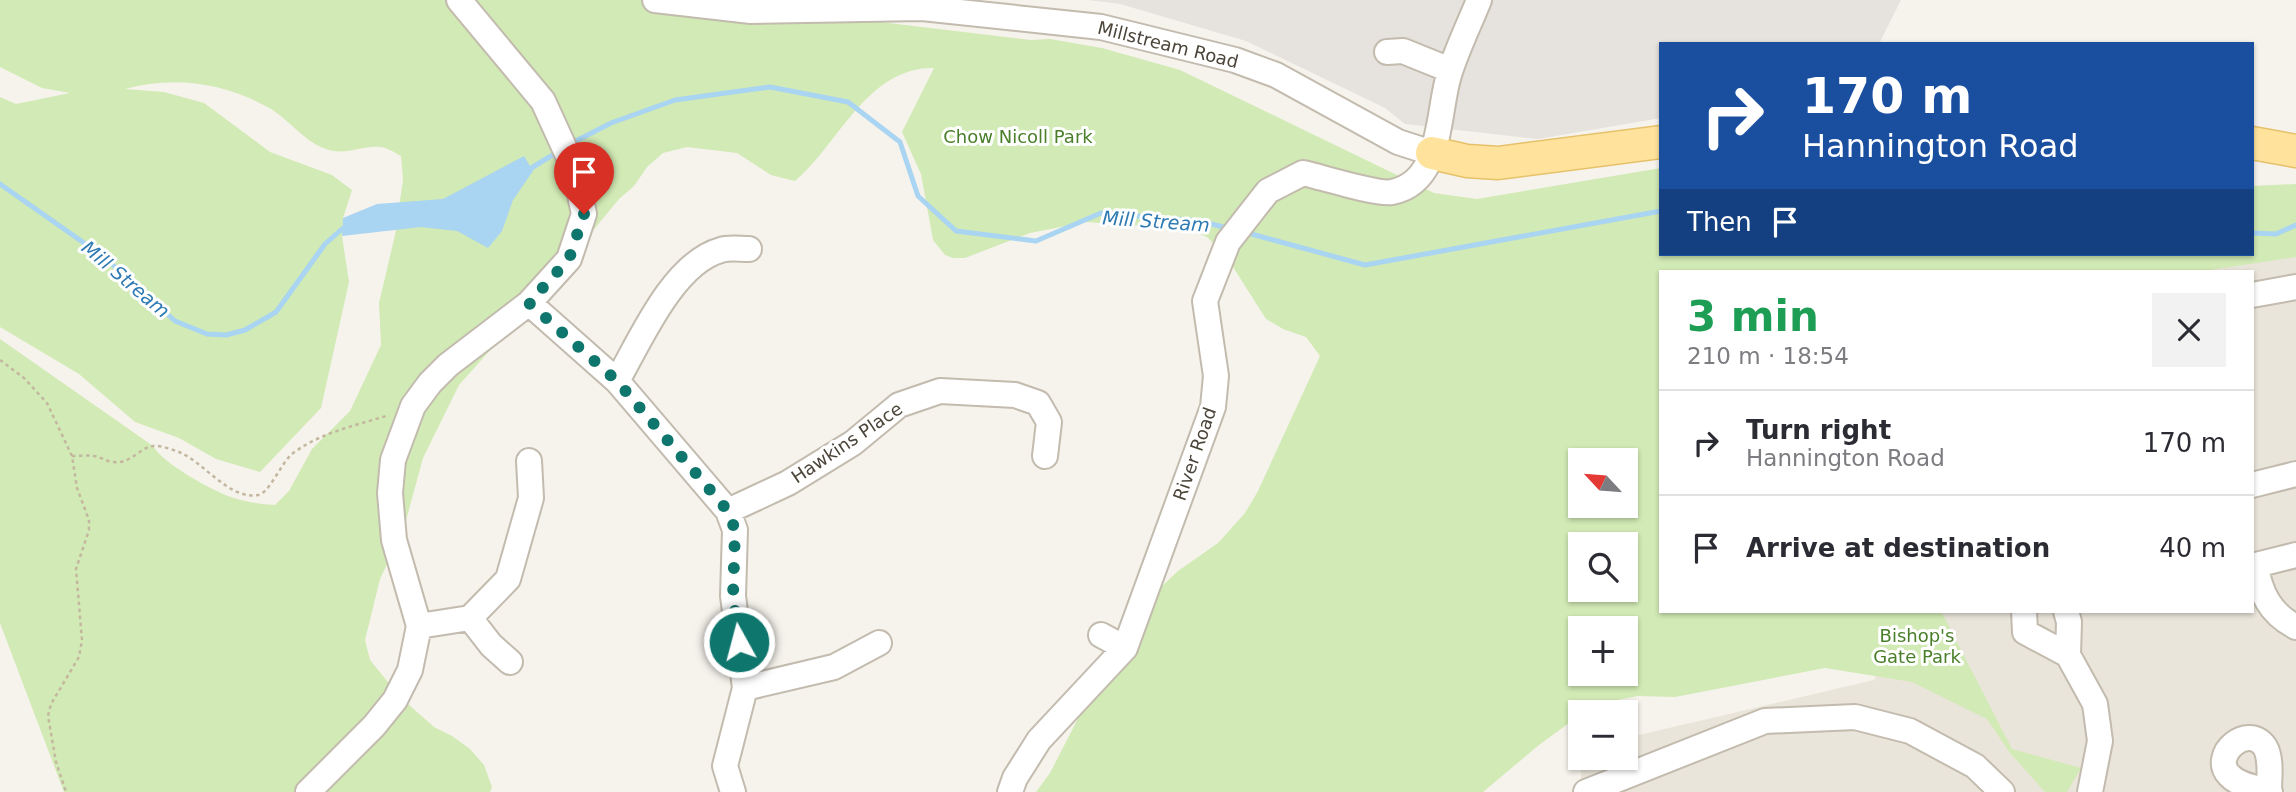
<!DOCTYPE html>
<meta charset="utf-8">
<style>
body{margin:0;font-family:"DejaVu Sans",sans-serif;background:#f2f2f3;color:#2b2b33;height:100vh;display:flex;flex-direction:column;font-size:26px;white-space:nowrap}
*{box-sizing:border-box;margin:0}
p{font-size:23px;color:#7c7c81}
.icon{flex:none;width:38px;height:38px;fill:none;stroke:currentColor;stroke-width:2;stroke-linecap:round;stroke-linejoin:round}
.map{position:relative;flex:1;overflow:hidden}
.side{position:absolute;left:1659px;top:270px;width:595px;height:343px;display:flex;flex-direction:column;background:#fff;border-radius:0px;box-shadow:0 2px 5px #0004}
.side>*{flex:none}
.guide{position:absolute;left:1659px;top:42px;width:595px;height:214px;border-radius:0px;box-shadow:0 2px 5px #0004;background:#1a4fa0;color:#fff;overflow:hidden}
.needle{width:46px;rotate:296deg}
.controls{position:absolute;left:1568px;top:448px;display:grid;gap:14px}
.controls a{display:grid;place-items:center;width:70px;height:70px;border-radius:0px;background:#fff;box-shadow:0 2px 5px #0004;font-size:35px}
.pin{position:absolute;display:grid;place-items:center;width:60px;height:60px;color:#fff;margin:-72px -30px;border-radius:50% 50% 50% 0;rotate:-45deg;box-shadow:0 0 7px #0007}
.pin .icon{rotate:45deg}
.me{position:absolute;width:77px;margin:-38px;rotate:353deg;stroke-linejoin:round;filter:drop-shadow(0 0 5px #0008)}
.turn{display:flex;align-items:center;gap:24px;height:147px;padding:0 28px;font-size:32px}
.turn .icon{width:91px;height:91px;stroke-width:2.5}
.turn b{display:block;font-size:49px;line-height:60px}
.then{display:flex;align-items:center;height:66px;padding:0 28px;background:#0003;gap:14px;font-size:26px}
.round{display:grid;place-items:center;flex:none;width:74px;height:74px;border-radius:0px;background:#f2f2f3}
.head{display:flex;align-items:center;justify-content:space-between;height:119px;padding:0 28px}
h1{font-size:42px;font-weight:700;line-height:52px;color:#1e9e55}
ul{padding:0;list-style:none}
li{display:flex;align-items:center;gap:21px;height:105px;padding:0 28px;border-top:2px solid #e1e1e2}
li div{flex:1}
li b{display:block;font-size:26px}
li em{font-style:normal}
.map>svg:first-child{display:block}
</style>
<div class="map">
<svg width="2296" height="792" viewBox="0 0 2296 792">
<rect width="100%" height="100%" fill="#f6f3ec"/>
<path fill="#eae5da" d="M2296 239V792H1580L1582 758H1626V738L1874 680 1905 611H2252V271H2127L2252 254Z"/>
<path fill="#e6e2dd" d="M1088 0H1901L1879 44H1661V118L1538 139 1405 124 1385 108 1246 41 1120 4Z"/>
<path fill="#d2eab5" fill-rule="evenodd" d="M0 0H878L880 22 1031 40 1050 39 1102 48 1180 70 1434 193 1477 199 1661 168V254H2252V186L2296 184V257L2203 271H1661V611H1941L2012 749 2081 768 2067 792H2045L2010 753 1987 719 1912 682 1825 668 1675 697 1638 696 1607 702 1580 712V715L1539 745 1483 792H1036L1050 773 1105 666 1142 605 1178 571 1218 543 1245 513 1258 491 1320 356 1306 337 1283 329 1266 319 1226 256 1207 237 1188 229 1086 222 1030 233 965 258H953L945 255 933 240 921 174 902 132 934 68C867 67 839 144 795 181L771 175 737 153 687 147 663 153 647 167 634 186 619 199 544 290 459 385 423 458 404 528 380 579 365 640 370 660 400 697 434 727 452 736 470 749 484 765 492 787 490 792H64L0 623V339L153 446C162 463 213 491 231 497 245 502 260 504 275 505L289 491 312 449 350 411 381 345 379 303 395 235 403 180 401 156C395 153 388 148 381 147 359 145 346 157 323 148 302 139 289 120 271 109 226 83 175 75 125 89L164 92 204 103 270 152 332 175 352 190 343 218 342 236 349 282 321 408 260 472 216 459 179 438 135 422 79 374 0 327V97L16 104 70 93 42 88 0 67ZM1580 460H1626V506H1580ZM1580 544H1626V590H1580ZM1580 628H1626V674H1580Z"/>
<path fill="#a9d4f2" d="M524 156 533 171 513 200 502 231 488 248 457 231 421 227 342 236 343 218 377 204 443 199Z"/>
<g fill="none" stroke-linecap="round" stroke-linejoin="round">
<path stroke="#a9d4f2" stroke-width="5" d="M570 144 611 123 675 100 770 87 848 102 900 142 918 196 956 231 1036 241 1101 213 1200 221 1231 229
M528 170 559 151
M0 184 104 257 175 321 207 334 226 335 245 330 276 312 325 244 342 229 349 228
M1244 232 1365 265 1661 211
M2252 233 2276 234 2296 225"/>
<g stroke="#c2bbae" stroke-width="28">
<path id="minor" d="M655 0 751 11 922 8 1101 27 1235 60 1276 75 1398 142 1432 153
M1387 52 1403 51 1450 70
M2252 295 2296 287
M529 303 617 381 728 511 735 530 733 596 745 688 725 766 733 792
M617 381C640 341 673 263 721 250 729 247 740 249 749 249
M2252 485 2296 474
M728 511 788 483 853 443 899 405 940 391 1015 395 1038 403 1049 422 1045 456
M2255 565C2261 593 2269 613 2296 627
M2252 566 2296 555
M2024 611 2025 632 2068 655
M2066 611 2069 622 2068 655 2095 704 2100 741 2090 792
M470 618 491 645 510 662
M419 626 470 618 508 579 531 498 529 461
M1101 635 1125 648
M745 688 834 667 879 643
M2269 791C2269 778 2272 759 2265 747 2248 722 2210 755 2229 775 2239 786 2256 787 2270 792
M308 792 374 726 395 700 410 670 419 626 394 540 390 493 393 460 413 406 430 383 448 365 529 303 569 259 584 214 575 171 543 101 459 0
M1010 792 1015 778 1039 740 1125 648 1213 407 1216 376 1205 301 1228 242 1268 191 1303 173C1321 177 1378 195 1392 192 1443 182 1437 113 1449 75 1457 49 1469 25 1479 0
M1586 792 1765 721 1855 717 1910 731 1975 766 2002 792"/>
</g>
<g stroke="#e6c16a" stroke-width="35">
<path id="major" d="M2252 143 2296 151
M1432 153 1467 161 1498 163 1661 142"/>
</g>
<path stroke="#c4b79f" stroke-width="2.5" stroke-dasharray="3.5 3.5" stroke-linecap="butt" d="M0 360 24 378 47 403 72 456 77 488 89 520V530L76 569 82 640 79 657 51 704 48 716 56 762 66 792
M72 456C79 456 87 455 94 456 101 457 107 462 114 462 131 464 139 448 153 446 161 445 173 450 179 452 204 462 229 500 258 495 269 494 281 463 292 454 319 433 354 426 386 416"/>
<use href="#minor" stroke="#fff" stroke-width="24"/>
<use href="#major" stroke="#ffe39c" stroke-width="32"/>
</g>
<g fill="none" stroke-linecap="round" stroke-linejoin="round">
<path stroke="#0f766e" stroke-width="12" stroke-dasharray="0 21.6" d="M584 214 569 259 529 303 617 381 728 511 735 530 733 596 739 642"/>
</g>
<g text-anchor="middle" stroke-width="6" stroke-linejoin="round" paint-order="stroke">
<g font-size="18" fill="#4b4439" stroke="#fff">
<text transform="translate(1168 45) rotate(14)" y="6">Millstream Road</text>
<text transform="translate(847 443) rotate(-34)" y="6">Hawkins Place</text>
<text transform="translate(1195 454) rotate(-71)" y="6">River Road</text>
</g>
<g font-size="18" fill="#4a7f2a" stroke="#fff">
<text x="1018" y="143">Chow Nicoll Park</text>
<text x="1917" y="642">Bishop's<tspan x="1917" dy="21">Gate Park</tspan></text>
</g>
<g font-size="19" font-style="italic" fill="#2e7ab2" stroke="#fff">
<text transform="translate(1156 221) rotate(4)" y="7">Mill Stream</text>
<text transform="translate(126 279) rotate(40)" y="7">Mill Stream</text>
</g>
</g>
</svg>
<div class="controls">
<a><svg class="needle" viewBox="-14 -14 28 28"><path d="M0-13l5 13h-10z" fill="#e53935"/><path d="M0 13l5-13h-10z" fill="#7c7c81"/></svg></a>
<a><svg class="icon" aria-label="search" viewBox="0 0 24 24"><circle cx="10" cy="10" r="6"/><path d="M15 15l6 6"/></svg></a>
<a>+</a>
<a>−</a>
</div>
<div class="pin" style="left:584px;top:214px;background:#d93025"><svg class="icon" aria-label="arrive" viewBox="0 0 24 24"><path d="M6 21V4h12l-3 4 3 4H6"/></svg></div>
<svg class="me" style="left:739px;top:642px" viewBox="-20 -20 40 40"><circle r="17" fill="#0f766e" stroke="#fff" stroke-width="3"/><path d="M0-11L8 9 0 5-8 9z" fill="#fff"/></svg>
<div class="guide">
<div class="turn"><svg class="icon" aria-label="right" viewBox="0 0 24 24"><path d="M7 20v-9h11M14 6l5 5-5 5"/></svg><div><b>170 m</b>Hannington Road</div></div>
<div class="then">Then<svg class="icon" aria-label="arrive" viewBox="0 0 24 24"><path d="M6 21V4h12l-3 4 3 4H6"/></svg></div>
</div>
<section class="side">
<div class="head"><div><h1>3 min</h1><p>210 m · 18:54</p></div><a class="round"><svg class="icon" aria-label="close" viewBox="0 0 24 24"><path d="M6 6l12 12M18 6L6 18"/></svg></a></div>
<ul>
<li><svg class="icon" aria-label="right" viewBox="0 0 24 24"><path d="M7 20v-9h11M14 6l5 5-5 5"/></svg><div><b>Turn right</b><p>Hannington Road</p></div><em>170 m</em></li>
<li><svg class="icon" aria-label="arrive" viewBox="0 0 24 24"><path d="M6 21V4h12l-3 4 3 4H6"/></svg><div><b>Arrive at destination</b></div><em>40 m</em></li>
</ul>
</section>
</div>
